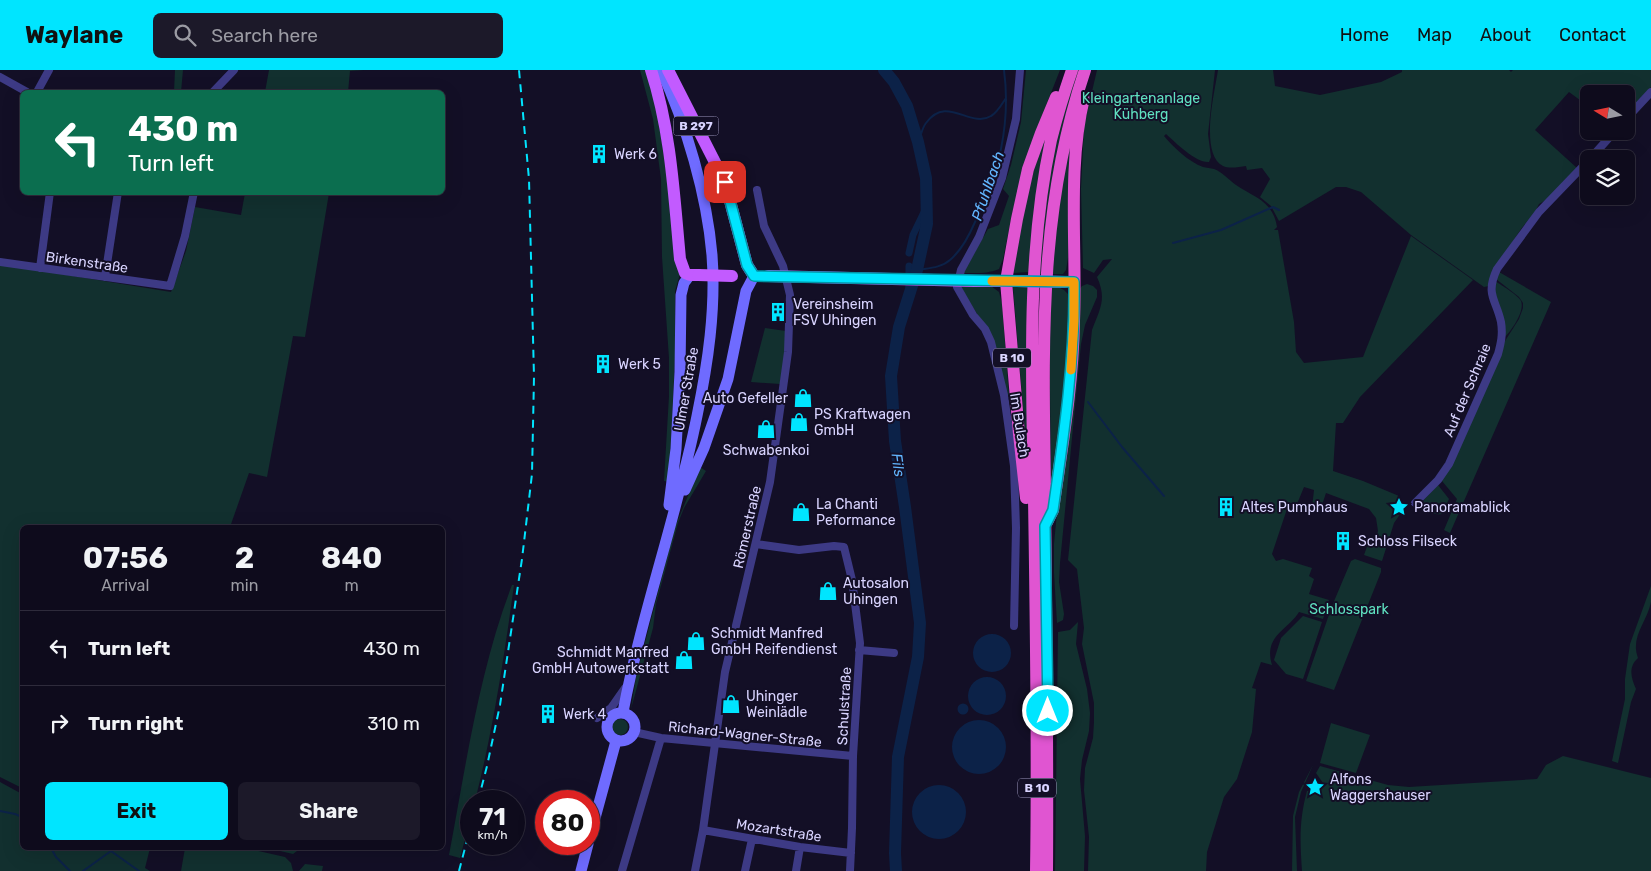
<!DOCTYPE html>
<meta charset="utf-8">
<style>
body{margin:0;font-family:Rubik,sans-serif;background:#1c1929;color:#f1f3f6;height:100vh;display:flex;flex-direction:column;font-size:19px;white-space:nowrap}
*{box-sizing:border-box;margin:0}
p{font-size:16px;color:#9b9ba3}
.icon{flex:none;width:28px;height:28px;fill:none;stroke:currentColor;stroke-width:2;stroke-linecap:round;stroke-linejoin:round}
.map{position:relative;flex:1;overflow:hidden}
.details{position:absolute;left:20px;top:455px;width:425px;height:325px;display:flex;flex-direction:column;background:#0e0b1c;border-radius:8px;box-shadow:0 5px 20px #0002,0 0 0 1px #2e2b3b}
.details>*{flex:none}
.guide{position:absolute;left:20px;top:20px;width:425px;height:105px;border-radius:8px;box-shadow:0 5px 20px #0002,0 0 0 1px #2e2b3b;background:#0b6e4f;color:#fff;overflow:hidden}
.needle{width:32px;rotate:280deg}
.buttons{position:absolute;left:1580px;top:15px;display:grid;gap:10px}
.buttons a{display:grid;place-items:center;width:55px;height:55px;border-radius:8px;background:#0e0b1c;box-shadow:0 5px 20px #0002,0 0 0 1px #2e2b3b;font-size:25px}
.speed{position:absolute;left:460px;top:720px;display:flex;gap:10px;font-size:25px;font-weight:700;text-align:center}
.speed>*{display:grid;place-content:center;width:65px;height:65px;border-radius:50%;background:#0e0b1c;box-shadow:0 5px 20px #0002,0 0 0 1px #2e2b3b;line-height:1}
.speed small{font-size:12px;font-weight:400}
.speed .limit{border:8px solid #d22;background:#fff;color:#111}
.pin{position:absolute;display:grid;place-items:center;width:42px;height:42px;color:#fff;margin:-21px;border-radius:10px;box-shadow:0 2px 8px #0006}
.me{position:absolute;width:55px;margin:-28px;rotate:0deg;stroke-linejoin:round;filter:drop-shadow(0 0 4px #0008)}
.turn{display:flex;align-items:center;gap:18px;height:105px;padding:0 25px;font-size:22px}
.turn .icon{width:65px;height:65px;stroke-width:2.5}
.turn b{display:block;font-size:35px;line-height:42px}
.eta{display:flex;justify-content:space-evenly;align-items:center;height:85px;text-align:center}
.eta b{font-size:30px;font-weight:700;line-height:35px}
.cta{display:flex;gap:10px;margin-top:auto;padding:10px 25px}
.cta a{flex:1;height:58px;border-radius:8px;background:#00e5ff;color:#111;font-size:20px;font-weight:700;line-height:58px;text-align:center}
.cta a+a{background:#1c1929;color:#f1f3f6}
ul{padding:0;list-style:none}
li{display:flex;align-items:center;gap:15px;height:75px;padding:0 25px;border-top:1px solid #2e2b3b}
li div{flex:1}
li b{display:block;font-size:19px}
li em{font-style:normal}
header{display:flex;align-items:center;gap:30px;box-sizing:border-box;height:70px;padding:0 25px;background:#00e5ff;color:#111}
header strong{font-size:24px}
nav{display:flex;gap:28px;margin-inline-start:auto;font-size:18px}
.search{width:350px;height:45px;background:#1c1929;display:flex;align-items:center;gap:12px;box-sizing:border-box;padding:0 18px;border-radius:8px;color:#9b9ba3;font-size:19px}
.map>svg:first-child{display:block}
</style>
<header>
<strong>Waylane</strong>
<div class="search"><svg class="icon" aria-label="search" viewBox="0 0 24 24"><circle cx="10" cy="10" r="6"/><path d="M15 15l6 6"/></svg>Search here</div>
<nav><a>Home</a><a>Map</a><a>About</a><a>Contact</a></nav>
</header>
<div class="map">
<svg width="1651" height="801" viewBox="0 0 1651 801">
<rect width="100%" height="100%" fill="#130f26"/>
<path fill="#12302f" d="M175 0H183L181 22H174Z
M269 0H364L350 1 348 22H265Z
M640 0H647L659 51 680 204 675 221V287L669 412 664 411 669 326V288L662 187 661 109 653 49Z
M1026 0H1060L1034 66 1013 140 1003 189 999 199C987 204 976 203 963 203L988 159 999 155 1009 126 1003 119 1011 95 1021 52Z
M1076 0H1080L1041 204H1037L1053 80Z
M1097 0H1215L1208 64 1211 87 1209 92C1196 93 1176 73 1166 64L1164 66C1173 77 1189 92 1203 97 1206 98 1211 98 1214 99 1222 102 1229 110 1236 115 1255 128 1273 131 1277 157L1274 160H1278L1294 252 1296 282 1304 293 1363 287 1411 166 1473 210 1360 327 1343 353H1336L1333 401 1363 411 1399 426 1395 437 1401 443 1394 453 1382 491 1364 485 1368 474 1374 476 1378 461 1376 448 1369 439 1326 423 1320 441 1312 438 1314 420 1304 417 1297 434 1289 433 1272 484 1276 491 1283 489 1312 498 1309 506 1314 509 1309 524 1329 530 1323 549 1299 542C1288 560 1263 566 1272 595L1261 592 1252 618 1256 619 1252 662 1237 709 1224 727 1207 782 1206 801H1088L1089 767 1084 720 1085 698 1093 668 1094 652V633L1082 574 1084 558 1077 499 1068 490 1092 260C1100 239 1107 229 1097 207L1112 189 1103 190 1094 203 1083 198 1081 119 1084 56Z
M1218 0H1273L1275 16 1320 25 1381 12 1402 2V0H1509L1511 2 1513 0H1651V17L1626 43V24H1589V44L1584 41 1588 36 1569 22 1535 60 1577 98 1548 129 1539 134 1535 142 1521 159 1496 197 1489 216 1484 217 1411 165 1361 122 1346 117H1336L1279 151 1271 136 1260 127 1270 109 1262 98 1247 100 1246 96C1239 97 1229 99 1223 96 1199 84 1215 21 1218 0Z
M1050 52 1029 202 1012 203C1019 151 1032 101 1050 52Z
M1073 52 1068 188 1066 200 1063 204H1050L1053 169Z
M245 123H329L305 267 293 266 267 407 249 403 230 457 22 458V718L0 707V194L171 222 186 181 195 137 241 145Z
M1499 202 1551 232 1450 463 1444 460 1457 429 1442 411 1505 271 1519 249 1523 238V233L1519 227 1496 209Z
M1495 211C1501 215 1518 225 1521 231 1525 241 1512 260 1505 267L1495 231Z
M1087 214 1093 216 1097 220V227L1085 255 1081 274 1060 493 1059 512 1064 544 1063 550 1057 553 1054 503V474L1078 221 1082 216Z
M960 216H991L999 222 1002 233 1009 325 1005 326 993 270Z
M1013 217H1029L1028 398Z
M1058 217 1064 220 1069 225 1066 310 1051 422 1049 218Z
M765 258 786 261V275L780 314 751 312Z
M700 397 706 401 684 438 678 453 656 534 653 558 631 639 636 607 675 457Z
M1438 415 1449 429 1442 444C1433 446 1426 439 1420 434Z
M1355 489 1381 498V502L1334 620 1306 611 1332 536 1351 491Z
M512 515H514C504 588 493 660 475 731H471V746L460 788 449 785C466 695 479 601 512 515Z
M1651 516C1651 521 1651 527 1651 532 1647 552 1630 567 1638 588 1628 597 1631 608 1636 619L1631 632 1618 693 1612 691 1625 629V609L1630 574Z
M1303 546 1322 552 1303 609 1286 604 1274 590 1281 568Z
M1078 552 1076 574 1087 619 1090 643 1089 661 1082 690 1080 709 1085 766 1084 801H1055L1058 562 1070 560Z
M612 657a8 8 0 1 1 16 0a8 8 0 1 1-16 0Z
M1331 653 1370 665 1356 703 1320 693Z
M1563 686 1651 708V801H1302C1300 772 1299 750 1307 721L1321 718 1323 713 1316 703 1320 696 1388 715 1409 717 1537 709 1546 695Z
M1313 695 1301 722 1295 747 1297 801H1292L1293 746 1299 722Z
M0 712 22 724V778H150L145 798 150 801H0Z
M185 778H245L285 787 291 793 293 801H181Z
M267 778H298L297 781 293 784Z
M305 794 323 796 322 801H299Z"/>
<path fill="#0c2248" d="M973 583a19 19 0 1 1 38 0a19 19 0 1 1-38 0Z
M968 626a19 19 0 1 1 38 0a19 19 0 1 1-38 0Z
M957.5 639a5.5 5.5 0 1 1 11 0a5.5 5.5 0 1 1-11 0Z
M952 677a27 27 0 1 1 54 0a27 27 0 1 1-54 0Z
M912 742a27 27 0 1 1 54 0a27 27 0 1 1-54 0Z"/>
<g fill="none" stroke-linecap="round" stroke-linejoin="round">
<path stroke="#0c2248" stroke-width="2" d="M918 72C921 66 922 58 926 53 947 24 970 59 991 46 997 43 1002 34 1006 28
M1173 173 1221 160 1273 137 1279 140
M917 200C928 198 941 198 950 190 962 180 969 166 975 152 999 106 1011 52 1004 0
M1088 332 1122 377 1164 426
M0 741 15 744 22 747
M51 778 56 787 70 801
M83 801 111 781 139 801"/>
<path stroke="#0c2248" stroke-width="7" d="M909 183 913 165 927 136
M909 230V196"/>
<path stroke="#0c2248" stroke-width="12" d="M884 0 894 12 907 36 918 72 926 108 927 154 917 200 899 257 891 306 895 371 905 437 920 553 918 587 898 687 895 783 896 801"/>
<path stroke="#3d3a85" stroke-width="8" d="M0 7 27 22
M37 22 49 0
M213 22 234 0
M1626 49 1651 22
M1590 89 1615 61
M0 192 170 216 185 166 194 122
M40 198 50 122
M105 207 118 122
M1415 433 1438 410 1449 394 1498 284C1501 273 1503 264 1501 252 1496 229 1485 225 1497 199L1539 142 1589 90
M756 474 799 480 834 476 844 477 852 510 860 573 853 686 852 758 850 801
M1014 556 1016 458 1014 396 1004 325 991 272 985 259 973 245 957 217 961 200 979 167 1002 108 1016 49 1020 0
M859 580 894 583
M597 648 611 638 625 618
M634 662 661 668 853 686
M703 760 800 777 851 783
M622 801 661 668
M695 801 703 760 725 602 770 412 788 282 790 225 783 196 764 156 757 120
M745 801 752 769
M796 801 800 777"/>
<path stroke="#6f6bff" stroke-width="11" d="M685 420 704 378 728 309 746 221 754 206
M669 435 676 379 680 302 681 225 684 213 690 205
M623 642C642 542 677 446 697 346 708 293 716 239 712 185 707 125 686 54 661 0
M607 657a14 14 0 1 1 28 0a14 14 0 1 1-28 0Z
M589 770 616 671
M581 801 588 774"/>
<path stroke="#c25bff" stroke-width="12" d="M651 0C671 61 674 125 680 189L685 203 690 205H698
M668 0 725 112 747 195 754 206
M975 211H1015"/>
<path stroke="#e055d1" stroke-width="12" d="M1026 428 1019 364 1006 211 1017 149 1028 99 1041 63 1056 27
M1047 452 1053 440C1062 377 1073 315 1074 251 1077 180 1067 97 1084 28
M1036 801C1038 677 1036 553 1034 429 1032 309 1026 188 1051 70 1057 46 1064 23 1072 0
M1047 801C1048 674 1046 547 1045 421 1043 276 1038 139 1085 0"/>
<path stroke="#00e5ff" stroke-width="2" stroke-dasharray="8 6" stroke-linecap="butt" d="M478 731 487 696 500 635 522 489 532 404 534 307 529 109 519 0
M459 801 471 755"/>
<path stroke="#c25bff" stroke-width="12" d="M698 205 732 206
M768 206 975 211
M1015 211 1065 212"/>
</g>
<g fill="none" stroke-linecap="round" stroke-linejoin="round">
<g stroke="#0095a6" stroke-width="12">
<path id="route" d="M725 112 747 195 754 206 1074 212C1075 289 1064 364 1053 440L1045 456 1048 641"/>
</g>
<use href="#route" stroke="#00e5ff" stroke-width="9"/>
<path stroke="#f59e0b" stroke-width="9" d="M992 211 1074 212V251L1071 300"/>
</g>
<defs>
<g id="building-bare" transform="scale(1.5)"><path d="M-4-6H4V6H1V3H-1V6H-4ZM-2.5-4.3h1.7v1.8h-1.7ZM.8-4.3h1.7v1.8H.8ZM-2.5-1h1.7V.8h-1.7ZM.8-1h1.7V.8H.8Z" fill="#00e5ff" stroke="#130f26" stroke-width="2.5" paint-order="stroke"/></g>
<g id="shop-bare" transform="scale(1.5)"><path d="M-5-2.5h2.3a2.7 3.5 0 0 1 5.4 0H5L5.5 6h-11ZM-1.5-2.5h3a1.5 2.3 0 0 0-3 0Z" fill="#00e5ff" stroke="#130f26" stroke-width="2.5" paint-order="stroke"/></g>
<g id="sight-bare" transform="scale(1.5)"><path d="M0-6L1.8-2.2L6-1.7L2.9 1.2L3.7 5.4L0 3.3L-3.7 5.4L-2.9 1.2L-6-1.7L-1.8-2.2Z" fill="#00e5ff" stroke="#130f26" stroke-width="2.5" paint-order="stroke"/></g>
</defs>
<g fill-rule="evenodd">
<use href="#building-bare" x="599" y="84"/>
<use href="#building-bare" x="778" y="242"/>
<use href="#building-bare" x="603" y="294"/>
<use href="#shop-bare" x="803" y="328"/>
<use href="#shop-bare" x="799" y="352"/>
<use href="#shop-bare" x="766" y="359"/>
<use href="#building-bare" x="1226" y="437"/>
<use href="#sight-bare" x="1399" y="437"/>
<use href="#shop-bare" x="801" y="442"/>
<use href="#building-bare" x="1343" y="471"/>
<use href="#shop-bare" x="828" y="521"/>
<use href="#shop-bare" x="696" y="571"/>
<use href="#shop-bare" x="684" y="590"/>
<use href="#shop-bare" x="731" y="634"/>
<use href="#building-bare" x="548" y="644"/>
<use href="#sight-bare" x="1315" y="717"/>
</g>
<g text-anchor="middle" stroke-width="4" stroke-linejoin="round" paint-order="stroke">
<g fill="#130f26" stroke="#9e99be" stroke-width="1">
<rect x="673.5" y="46.5" width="45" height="19" rx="4"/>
<rect x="993" y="278.5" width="38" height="19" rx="4"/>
<rect x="1018" y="708.5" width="38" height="19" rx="4"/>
</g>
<g font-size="12" font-weight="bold" fill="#d9d4ff">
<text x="696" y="60">B 297</text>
<text x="1012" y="292">B 10</text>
<text x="1037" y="722">B 10</text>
</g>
<g font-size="14" fill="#5fe0c0" stroke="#130f26">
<text x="1141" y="33">Kleingartenanlage<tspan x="1141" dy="16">Kühberg</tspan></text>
<text x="1349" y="544">Schlosspark</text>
</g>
<g font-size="14" fill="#d9d4ff" stroke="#130f26" text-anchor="start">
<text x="614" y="89">Werk 6</text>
<text x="793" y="239">Vereinsheim<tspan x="793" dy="16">FSV Uhingen</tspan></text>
<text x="618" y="299">Werk 5</text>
<text x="788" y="333" text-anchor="end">Auto Gefeller</text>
<text x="814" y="349">PS Kraftwagen<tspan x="814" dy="16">GmbH</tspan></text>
<text x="766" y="385" text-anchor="middle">Schwabenkoi</text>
<text x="816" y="439">La Chanti<tspan x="816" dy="16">Peformance</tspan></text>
<text x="1241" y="442">Altes Pumphaus</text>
<text x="1414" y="442">Panoramablick</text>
<text x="1358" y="476">Schloss Filseck</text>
<text x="843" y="518">Autosalon<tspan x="843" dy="16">Uhingen</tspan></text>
<text x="711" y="568">Schmidt Manfred<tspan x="711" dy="16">GmbH Reifendienst</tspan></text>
<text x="669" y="587" text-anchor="end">Schmidt Manfred<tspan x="669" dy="16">GmbH Autowerkstatt</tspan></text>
<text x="746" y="631">Uhinger<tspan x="746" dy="16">Weinlädle</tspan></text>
<text x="563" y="649">Werk 4</text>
<text x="1330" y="714">Alfons<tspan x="1330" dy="16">Waggershauser</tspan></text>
</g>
<g font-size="14" fill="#d9d4ff" stroke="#130f26">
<text transform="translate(87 192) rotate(8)" y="5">Birkenstraße</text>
<text transform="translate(686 319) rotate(-80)" y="5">Ulmer Straße</text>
<text transform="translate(1467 320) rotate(-67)" y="5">Auf der Schraie</text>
<text transform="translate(1020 355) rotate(81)" y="5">Im Bulach</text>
<text transform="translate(747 457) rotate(-77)" y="5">Römerstraße</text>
<text transform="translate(844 636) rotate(-87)" y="5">Schulstraße</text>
<text transform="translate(745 664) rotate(6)" y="5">Richard-Wagner-Straße</text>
<text transform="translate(779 760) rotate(9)" y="5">Mozartstraße</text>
</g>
<g font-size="15" font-style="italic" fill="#62b6ff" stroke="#130f26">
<text transform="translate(988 116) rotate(-71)" y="5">Pfuhlbach</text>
<text transform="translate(898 395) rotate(82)" y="5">Fils</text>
</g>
</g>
</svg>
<div class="buttons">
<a><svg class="needle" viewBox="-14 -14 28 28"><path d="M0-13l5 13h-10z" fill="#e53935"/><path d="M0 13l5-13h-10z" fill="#9b9ba3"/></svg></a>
<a><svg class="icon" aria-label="layers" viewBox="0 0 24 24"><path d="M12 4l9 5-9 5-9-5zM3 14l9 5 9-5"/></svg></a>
</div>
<div class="speed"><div>71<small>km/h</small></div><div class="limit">80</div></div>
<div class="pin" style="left:725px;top:112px;background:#d93025"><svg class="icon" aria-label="arrive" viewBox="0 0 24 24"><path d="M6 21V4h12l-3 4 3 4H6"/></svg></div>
<svg class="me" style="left:1048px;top:641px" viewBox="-20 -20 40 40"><circle r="17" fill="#00e5ff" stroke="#fff" stroke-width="3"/><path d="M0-11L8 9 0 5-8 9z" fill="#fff"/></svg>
<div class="guide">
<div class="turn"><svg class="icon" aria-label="left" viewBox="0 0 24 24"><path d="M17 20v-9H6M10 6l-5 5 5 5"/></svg><div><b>430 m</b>Turn left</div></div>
</div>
<section class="details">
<div class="eta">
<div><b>07:56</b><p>Arrival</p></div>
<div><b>2</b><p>min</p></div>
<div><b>840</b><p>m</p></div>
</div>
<ul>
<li><svg class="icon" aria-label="left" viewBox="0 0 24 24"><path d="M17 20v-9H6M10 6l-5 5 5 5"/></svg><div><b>Turn left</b></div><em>430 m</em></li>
<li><svg class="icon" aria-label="right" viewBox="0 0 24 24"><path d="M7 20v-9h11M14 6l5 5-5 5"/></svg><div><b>Turn right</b></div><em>310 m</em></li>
</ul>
<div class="cta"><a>Exit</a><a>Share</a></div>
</section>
</div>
